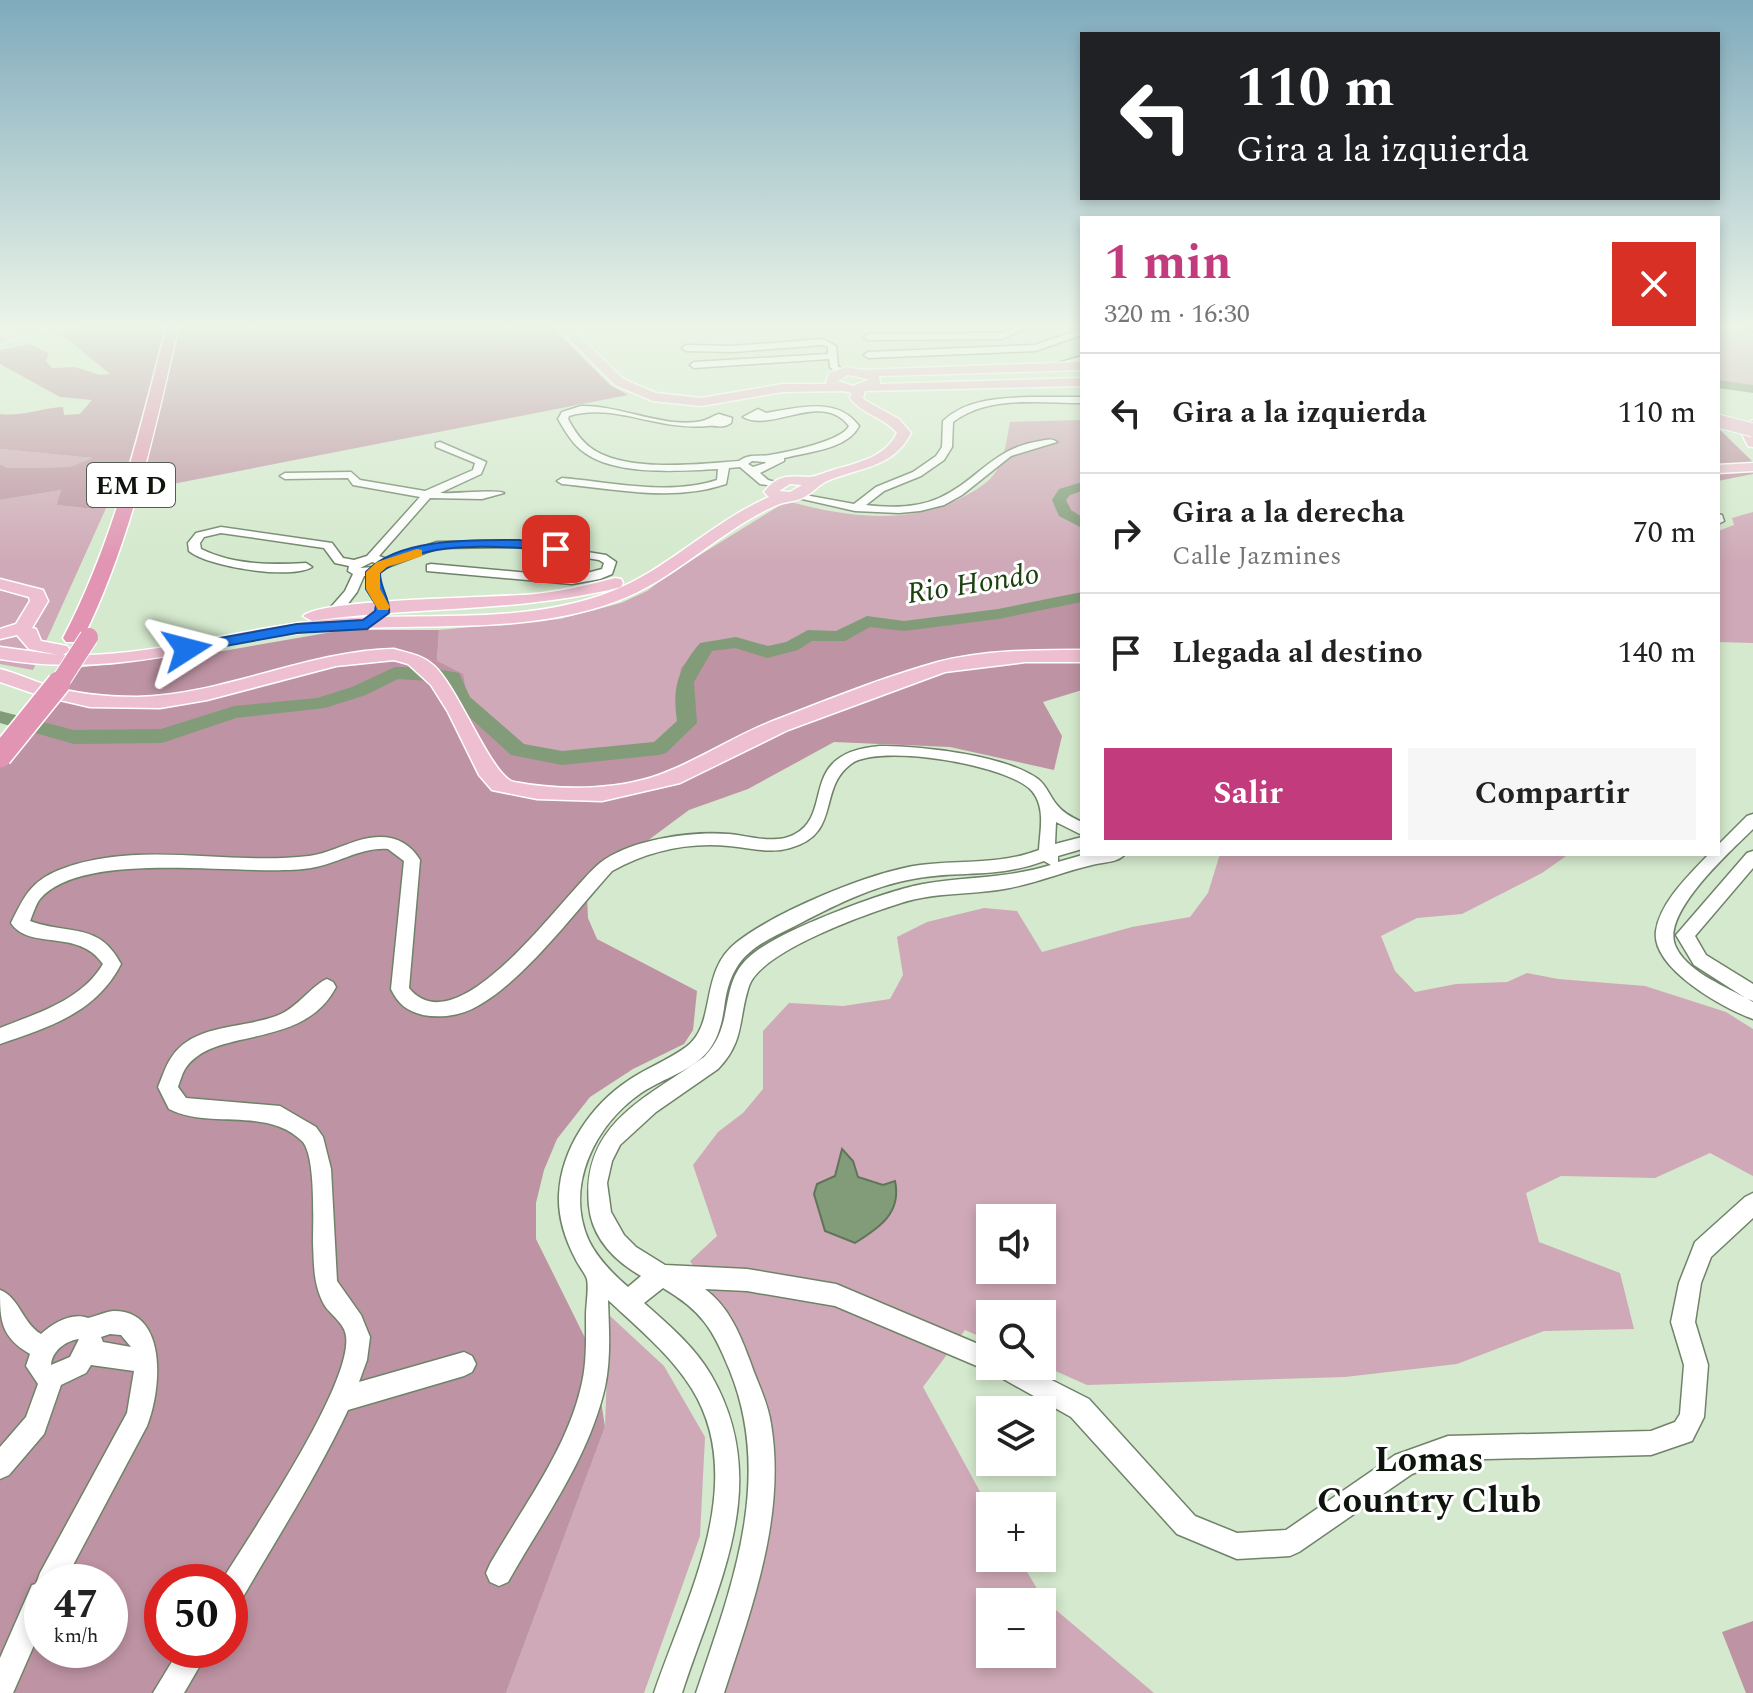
<!DOCTYPE html>
<html lang="es">
<meta charset="utf-8">
<style>
body{margin:0;font-family:Spectral,serif;background:#f6f6f6;color:#222;height:100vh;display:flex;flex-direction:column;font-size:30px;white-space:nowrap}
*{box-sizing:border-box;margin:0}
p{font-size:26px;color:#767676}
.icon{flex:none;width:44px;height:44px;fill:none;stroke:currentColor;stroke-width:2;stroke-linecap:round;stroke-linejoin:round}
.map{position:relative;flex:1;overflow:hidden}
.details{position:absolute;left:1080px;top:216px;width:640px;height:640px;display:flex;flex-direction:column;background:#fff;border-radius:0px;box-shadow:0 4px 12px #0003}
.details>*{flex:none}
.banner{position:absolute;left:1080px;top:32px;width:640px;height:168px;border-radius:0px;box-shadow:0 4px 12px #0003;background:#202124;color:#fff;overflow:hidden}
.tools{position:absolute;left:976px;top:1204px;display:grid;gap:16px}
.tools a{display:grid;place-items:center;width:80px;height:80px;border-radius:0px;background:#fff;box-shadow:0 4px 12px #0003;font-size:40px}
.speed{position:absolute;left:24px;top:1564px;display:flex;gap:16px;font-size:40px;font-weight:700;text-align:center}
.speed>*{display:grid;place-content:center;width:104px;height:104px;border-radius:50%;background:#fff;box-shadow:0 4px 12px #0003;line-height:1}
.speed small{font-size:20px;font-weight:400}
.speed .limit{border:12px solid #d22;background:#fff;color:#111}
.pin{position:absolute;display:grid;place-items:center;width:68px;height:68px;color:#fff;margin:-34px;border-radius:16px;box-shadow:0 4px 12px #0006}
.me{position:absolute;width:88px;margin:-44px;rotate:81deg;stroke-linejoin:round;filter:drop-shadow(0 0 6px #0008)}
.turn{display:flex;align-items:center;gap:28px;height:168px;padding:0 24px;font-size:36px}
.turn .icon{width:104px;height:104px;stroke-width:2.5}
.turn b{display:block;font-size:56px;line-height:68px}
.round{display:grid;place-items:center;flex:none;width:84px;height:84px;border-radius:0px;background:#f6f6f6}
.summary{display:flex;align-items:center;justify-content:space-between;height:136px;padding:0 24px}
h1{font-size:48px;font-weight:700;line-height:60px;color:#c13b7d}
.button{display:flex;gap:16px;margin-top:auto;padding:16px 24px}
.button a{flex:1;height:92px;border-radius:0px;background:#c13b7d;color:#fff;font-size:32px;font-weight:700;line-height:92px;text-align:center}
.button a+a{background:#f6f6f6;color:#222}
ul{padding:0;list-style:none}
li{display:flex;align-items:center;gap:24px;height:120px;padding:0 24px;border-top:2px solid #e0e0e0}
li div{flex:1}
li b{display:block;font-size:30px}
li em{font-style:normal}
.map>svg:first-child{display:block}
</style>
<div class="map">
<svg width="1753" height="1693" viewBox="0 0 1753 1693">
<rect width="100%" height="100%" fill="#d4e9cd"/>
<path fill="#cfa9b7" fill-rule="evenodd" d="M1718 325H1741L1753 332V387L1718 382Z
M1082 420V593L996 611 904 622 865 617 837 633 806 631 789 643 768 648 737 638 677 696 680 722 656 744 564 754 522 746 467 697 437 661 439 630 560 619 621 603 647 591 671 573 787 501C845 517 908 526 963 497 975 491 990 482 997 470 1005 456 1007 438 1010 422Z
M0 449 94 458 69 467 8 468 0 464Z
M61 490 58 505 93 509 107 506 33 670 0 664V500Z
M1753 512V643L1718 642V531L1734 525 1732 518Z
M1220 854H1569L1542 873 1462 914 1417 918 1381 936 1395 971 1415 992 1456 984 1507 982 1527 973 1558 979 1645 986 1726 1012 1753 1029V1176L1710 1153 1655 1178 1561 1176 1526 1193 1539 1242 1620 1273 1634 1329 1544 1331 1457 1364 1345 1377 1087 1385 1042 1365V1314H990V1341L965 1330 923 1387 990 1510V1558H1019L1043 1599 1154 1693H716L770 1512 726 1314 690 1261 717 1236 693 1165 718 1132 743 1113 763 1089V1031L789 1003 843 1006 890 999 903 975 897 937 927 922 984 908 1017 911 1042 952 1132 927 1190 917 1208 893ZM990 1218H1042V1270H990ZM990 1602H1042V1654H990Z
M609 1315 664 1366 705 1437 700 1536 644 1693H506L605 1427Z"/>
<path fill="#be93a3" fill-rule="evenodd" d="M79 325H550L610 385 628 395 111 496 107 506 93 509 57 505 61 490 0 500V464L8 468 69 467 93 458 0 449V414C20 417 42 408 63 407L64 415 80 414 92 400 60 397 0 364V350L30 344 49 353 46 361 52 368 75 367 100 375 110 374 61 334Z
M1718 428 1753 462V474L1718 481Z
M1082 593V690L1043 702 1062 736 1054 770 950 747 834 742 748 789 689 810 616 864 587 897 588 918 597 939 697 991 693 1030 684 1044 633 1069 590 1097 557 1139 544 1170 536 1203V1239L594 1356 605 1427 506 1693H0V756L76 668 223 651 344 630H439L437 661 463 674 467 697 522 746 564 754 656 744 680 722 677 696 681 668 702 644 737 638 768 648 789 643 806 631 837 633 865 617 904 622 996 611ZM42 1582H110V1650H42ZM162 1582H230V1650H162Z
M1753 1621V1693H1746L1722 1632Z"/>
<path fill="#829c7a" stroke="#5f7459" stroke-width="2" d="M842 1149 853 1161 858 1177 883 1185 895 1181C902 1213 879 1228 855 1243L825 1231 814 1194 817 1184 835 1176Z"/>
<g fill="none" stroke-linecap="round" stroke-linejoin="round">
<path fill="#829c7a" fill-rule="evenodd" d="M1739 325H1753V333Z
M1718 380 1753 385V393L1718 388Z
M1082 482V491L1070 495 1066 500 1071 510 1082 517V528L1059 516 1052 500 1059 489Z
M1082 592V602L998 619 904 631 870 627 845 641H812L798 650 767 658 735 648 712 651 694 682 697 723 666 753 659 755 562 765 511 755 455 704 445 682 398 679 366 695 325 708 236 718 162 743 74 744 0 723V711L74 730 161 729 234 706 317 698 352 687 395 667H425L459 673 470 697 524 744 562 751 654 742 677 721C672 688 678 669 700 643L736 637 768 646 786 642 808 630 836 631 867 616 904 621 998 609Z"/>
<g stroke="#6f8369" stroke-width="3">
<path id="minor" d="M1013 325H1021L1023 329 1003 339 868 340 864 337 868 334 1002 333 1014 328Z
M1082 329V335L1035 351 868 358 864 355 868 352 1035 345Z
M823 339 836 346 838 366 846 373 844 375H838L830 367 829 359 694 368 690 365 694 362 828 354V347L822 345 733 352 686 351 682 348 686 345 733 346Z
M1082 356V362L1048 370 1044 367Z
M1030 397H1082V403C1040 403 988 395 953 422L952 447 944 460 921 476 884 491 866 505C890 508 917 508 939 498 979 480 992 448 1040 441 1047 440 1051 438 1057 442L1011 456 962 495 944 505 920 511 899 513 855 511 789 496 794 493 854 504 876 487 913 472 936 456 942 447 943 421C966 399 1000 398 1030 397Z
M581 406C620 405 665 429 702 421 707 420 713 416 719 414L732 418 731 423C722 429 717 425 707 426 659 431 612 402 569 416L568 419C574 430 581 441 591 448 625 473 699 464 739 461 750 453 758 457 770 455 788 452 842 441 849 426 822 390 772 433 743 417L758 409 766 413C798 408 837 396 859 426 848 449 808 452 784 458V461L760 473 768 480 779 483V487L760 484 740 467 729 468 726 484C673 502 616 489 562 484L557 481 562 478C611 482 669 496 717 480L718 469C681 471 617 476 585 453 573 445 565 431 558 419L562 412ZM752 461 765 462 766 463 753 467 748 464Z
M440 442 486 462 481 474 440 493C454 494 497 489 504 493L482 499 430 498 379 556 387 559 437 542 519 541 606 555 616 562 612 574 600 579 572 584 427 571V565L431 564 572 577 602 569 604 563 599 560 519 547 438 548 385 568 379 573V589L389 605 388 613 367 629 361 625 376 612C377 600 367 591 367 576H364L357 592 333 623 329 624 323 620 324 615 345 591 353 574 348 571 349 566 335 563 324 548 221 533 204 537 200 543 201 549C234 565 270 565 306 563L312 567C292 580 208 567 189 551L188 543 196 533 221 527 332 543 343 558 354 560 367 556 420 497 353 485 348 478 285 479 280 476 285 473 351 472 360 480 425 491 473 470 475 463 436 447V443ZM372 562 375 563 374 567 360 568Z
M1718 514 1722 515 1724 521 1718 524Z
M880 746C921 746 1005 755 1038 779 1047 786 1050 797 1057 805 1063 813 1073 818 1082 822V835L1056 822 1055 844 1082 837V849L1058 856V862L1086 854H1125C1118 863 1103 862 1092 865 1062 872 1034 884 1004 889 970 895 935 892 901 903 866 914 761 951 749 986 738 1019 745 1041 718 1069L656 1112 620 1145 612 1161 607 1183 611 1212 624 1235 636 1247 665 1265 747 1269 836 1284 990 1349V1366H1024L1089 1399 1195 1516 1237 1533 1286 1530 1395 1455 1448 1436 1651 1431 1675 1422 1680 1414 1684 1365 1671 1322 1679 1283 1692 1250 1695 1242 1745 1197 1753 1193V1218L1711 1257 1701 1283 1695 1322 1708 1365 1704 1417 1692 1441 1651 1455 1448 1460 1412 1474 1299 1552 1290 1556 1237 1559 1177 1534 1071 1417 991 1372 835 1306 747 1291 705 1289C729 1307 740 1334 750 1361 757 1382 768 1402 771 1424 786 1516 752 1607 724 1693H696C731 1589 774 1480 730 1371 713 1329 702 1311 663 1288L644 1303C668 1324 695 1347 711 1375 774 1484 717 1585 682 1693H654C685 1601 750 1483 692 1389 671 1355 637 1327 608 1300 609 1329 611 1359 605 1387 589 1458 543 1520 508 1582L499 1586 490 1582 486 1573 490 1564C522 1508 566 1451 581 1387 587 1364 586 1339 586 1315 586 1304 589 1290 587 1279 585 1273 578 1265 575 1258 565 1239 558 1216 559 1195 561 1149 591 1105 629 1080 647 1068 668 1060 686 1047 718 1023 698 972 737 942 777 911 870 872 920 865 961 860 1000 865 1039 850 1040 830 1046 808 1032 791 1010 765 879 743 851 764 817 789 842 834 790 848 770 854 750 848 729 846 688 842 648 851 612 871 574 913 521 985 472 1009 457 1016 439 1018 423 1015 407 1011 398 1004 391 989L404 861 388 849C360 847 338 864 311 868 247 878 84 847 40 899 36 904 33 914 30 921 66 935 99 921 121 964 96 1013 49 1027 0 1044V1028C37 1013 81 1001 103 964 79 928 29 951 11 923 24 897 30 882 59 870 138 839 227 866 309 856 333 853 355 837 380 837 398 837 411 845 420 860L409 988C459 1050 566 890 600 863 630 839 692 831 729 834 750 836 775 845 795 834 835 813 796 753 880 746ZM1044 861 1051 865C1005 879 968 876 923 884 885 891 774 932 748 958 718 986 736 1025 704 1057 647 1098 581 1123 589 1206 592 1238 615 1261 641 1276L628 1287C613 1274 598 1259 589 1241 564 1186 595 1125 641 1093 663 1078 696 1070 711 1047 720 1034 723 1017 725 1001 733 955 756 945 795 926 831 907 872 886 913 879 960 870 995 879 1044 861Z
M1753 814V829C1731 851 1662 912 1675 945 1685 970 1722 985 1744 997L1694 965 1676 935 1747 853 1753 851V868L1695 936 1706 955 1753 984V1001L1748 999 1753 1002V1019C1723 1008 1651 968 1656 931 1660 902 1690 874 1709 854H1718V845L1747 816Z
M327 979 333 982 336 987C302 1052 213 1025 185 1069 182 1074 180 1081 178 1087L186 1098 280 1106 316 1127 323 1137 331 1169 337 1281 361 1315 370 1337 367 1360 359 1382 464 1352 472 1356 476 1364 472 1372 464 1376 348 1410C317 1476 277 1538 240 1602L230 1606V1582H221C249 1536 353 1384 346 1336 345 1324 331 1315 325 1306 313 1286 314 1264 313 1242 313 1220 316 1155 302 1141 266 1106 210 1130 169 1109L158 1087C162 1078 165 1067 171 1058 194 1021 249 1030 283 1013 300 1004 314 984 327 979Z
M0 1290C19 1297 23 1324 41 1334 53 1323 72 1312 88 1318 96 1316 105 1312 113 1311 169 1310 161 1391 147 1426L64 1582H42V1627L13 1693H0V1658L32 1585 36 1584 40 1573 127 1413 134 1371 91 1365 86 1373 61 1385 44 1434 9 1475 0 1479V1447L26 1417 38 1384 26 1366 30 1354C1 1337 0 1321 0 1290ZM110 1334 121 1335 131 1347 103 1342 101 1337ZM79 1339 70 1357 51 1365C52 1351 65 1341 79 1339Z
M179 1650H209L184 1693H153Z"/>
</g>
<g stroke="#fff" stroke-width="3">
<path id="major" d="M36 325H54L0 344V336Z
M555 325H568L623 379 656 393 701 398 783 384H826L829 373 847 367 863 370 1082 362V370L879 376 880 384 1082 378V386L865 391 863 398 866 401 899 419 911 433C893 469 858 467 825 482 818 486 813 492 806 496 797 502 786 501 777 505 720 530 676 579 617 601 520 637 417 621 317 631 203 643 118 679 0 659V647L58 655 29 649 17 635 0 639V629L16 624 30 601 29 597 0 589V579L43 590 48 601 32 628 36 629 41 641 67 646 70 650 63 655C148 658 230 631 314 621 410 610 509 627 602 595 664 574 709 523 769 497L764 492C777 474 789 476 809 477 814 477 821 474 827 472 853 463 884 460 897 433 884 417 863 415 850 398L852 393 843 391 783 392 701 406 653 401 615 385ZM848 375 868 379V380L853 386 838 381ZM790 484 802 485 790 492 779 491Z
M1753 420V447L1748 446 1739 428Z
M1753 463V471L1718 473V465Z
M615 578 621 579 623 583 621 587C519 613 415 606 312 621L303 616C322 598 498 598 536 594 563 591 589 585 615 578Z
M394 649C408 653 422 655 433 665 458 686 492 778 514 782 562 791 623 791 669 771 706 756 740 733 778 719 830 699 884 677 938 662 984 650 1035 650 1082 650V662H1025L945 672 788 730 680 783 602 801 537 799 492 790 479 775 448 712 431 685 408 664 394 660 336 666 207 700 160 708 90 707 38 695 0 682V669C16 673 31 680 46 685 75 694 106 697 137 697 225 695 306 651 394 649Z"/>
</g>
<g stroke="#fff" stroke-width="3">
<path id="highway" d="M167 325H179C154 432 132 539 83 638L80 642H66L63 638C115 539 139 432 167 325Z"/>
</g>
<use href="#minor" fill="#fff" fill-rule="evenodd"/>
<use href="#major" fill="#edbfd1" fill-rule="evenodd"/>
<use href="#highway" fill="#e195b3" fill-rule="evenodd"/>
<g stroke="#fff" stroke-width="15" stroke-linecap="butt">
<path id="major-bridge" d="M1718 421 1753 430"/>
</g>
<g stroke="#fff" stroke-width="20" stroke-linecap="butt">
<path id="highway-bridge-far1" d="M58 685 89 637"/>
</g>
<g stroke="#fff" stroke-width="26" stroke-linecap="butt">
<path id="highway-bridge" d="M0 756 59 683"/>
</g>
<use href="#major-bridge" stroke="#edbfd1" stroke-width="13"/>
<use href="#highway-bridge-far1" stroke="#e195b3" stroke-width="18"/>
<use href="#highway-bridge" stroke="#e195b3" stroke-width="23"/>
</g>
<linearGradient id="sky" x2="0" y2="1"><stop stop-color="#7faabc"/><stop offset="0.58" stop-color="#ecf5e8"/><stop offset="1" stop-color="#ecf5e8" stop-opacity="0"/></linearGradient>
<rect width="1753" height="562" fill="url(#sky)"/>
<path fill="#1a73e8" stroke="#114b97" stroke-width="2" d="M519 540 556 545 563 549C552 557 533 549 520 548 475 545 417 544 380 573 380 589 391 600 389 613L367 629 297 633 187 653 180 649 187 644 297 624 363 620 375 611 376 605 366 589V572C399 537 475 540 519 540Z"/>
<path fill="#f59e0b" d="M417 549 422 550V556L387 567 380 573V589L390 607 388 610H378L366 589V572L377 562Z"/>
<g text-anchor="middle" stroke-width="6" stroke-linejoin="round" paint-order="stroke">
<rect fill="#fff" stroke="#565b55" stroke-width="2" x="87" y="463" width="88" height="44" rx="6"/>
<g font-size="26" font-weight="bold" fill="#0e150c">
<text x="131" y="494">EM D</text>
</g>
<g font-size="30" font-style="italic" fill="#1c400e" stroke="#fff">
<text transform="translate(973 583) rotate(-9)" y="10">Rio Hondo</text>
</g>
<g font-size="36" font-weight="bold" fill="#0e150c" stroke="#fff">
<text x="1429" y="1471">Lomas<tspan x="1429" dy="41">Country Club</tspan></text>
</g>
</g>
</svg>
<div class="tools">
<a><svg class="icon" aria-label="sound" viewBox="0 0 24 24"><path d="M4 9h4l5-4v14l-5-4H4zM17 9q2 3 0 6"/></svg></a>
<a><svg class="icon" aria-label="search" viewBox="0 0 24 24"><circle cx="10" cy="10" r="6"/><path d="M15 15l6 6"/></svg></a>
<a><svg class="icon" aria-label="layers" viewBox="0 0 24 24"><path d="M12 4l9 5-9 5-9-5zM3 14l9 5 9-5"/></svg></a>
<a>+</a>
<a>−</a>
</div>
<div class="speed"><div>47<small>km/h</small></div><div class="limit">50</div></div>
<div class="pin" style="left:556px;top:549px;background:#d93025"><svg class="icon" aria-label="arrive" viewBox="0 0 24 24"><path d="M6 21V4h12l-3 4 3 4H6"/></svg></div>
<svg class="me" style="left:187px;top:649px" viewBox="-20 -20 40 40"><path d="M0-17L14 15 0 8-14 15z" fill="#1a73e8" stroke="#fff" stroke-width="4"/></svg>
<div class="banner">
<div class="turn"><svg class="icon" aria-label="left" viewBox="0 0 24 24"><path d="M17 20v-9H6M10 6l-5 5 5 5"/></svg><div><b>110 m</b>Gira a la izquierda</div></div>
</div>
<section class="details">
<div class="summary"><div><h1>1 min</h1><p>320 m · 16:30</p></div><a class="round" style="background:#d93025;color:#fff"><svg class="icon" aria-label="close" viewBox="0 0 24 24"><path d="M6 6l12 12M18 6L6 18"/></svg></a></div>
<ul>
<li><svg class="icon" aria-label="left" viewBox="0 0 24 24"><path d="M17 20v-9H6M10 6l-5 5 5 5"/></svg><div><b>Gira a la izquierda</b></div><em>110 m</em></li>
<li><svg class="icon" aria-label="right" viewBox="0 0 24 24"><path d="M7 20v-9h11M14 6l5 5-5 5"/></svg><div><b>Gira a la derecha</b><p>Calle Jazmines</p></div><em>70 m</em></li>
<li><svg class="icon" aria-label="arrive" viewBox="0 0 24 24"><path d="M6 21V4h12l-3 4 3 4H6"/></svg><div><b>Llegada al destino</b></div><em>140 m</em></li>
</ul>
<div class="button"><a>Salir</a><a>Compartir</a></div>
</section>
</div>
